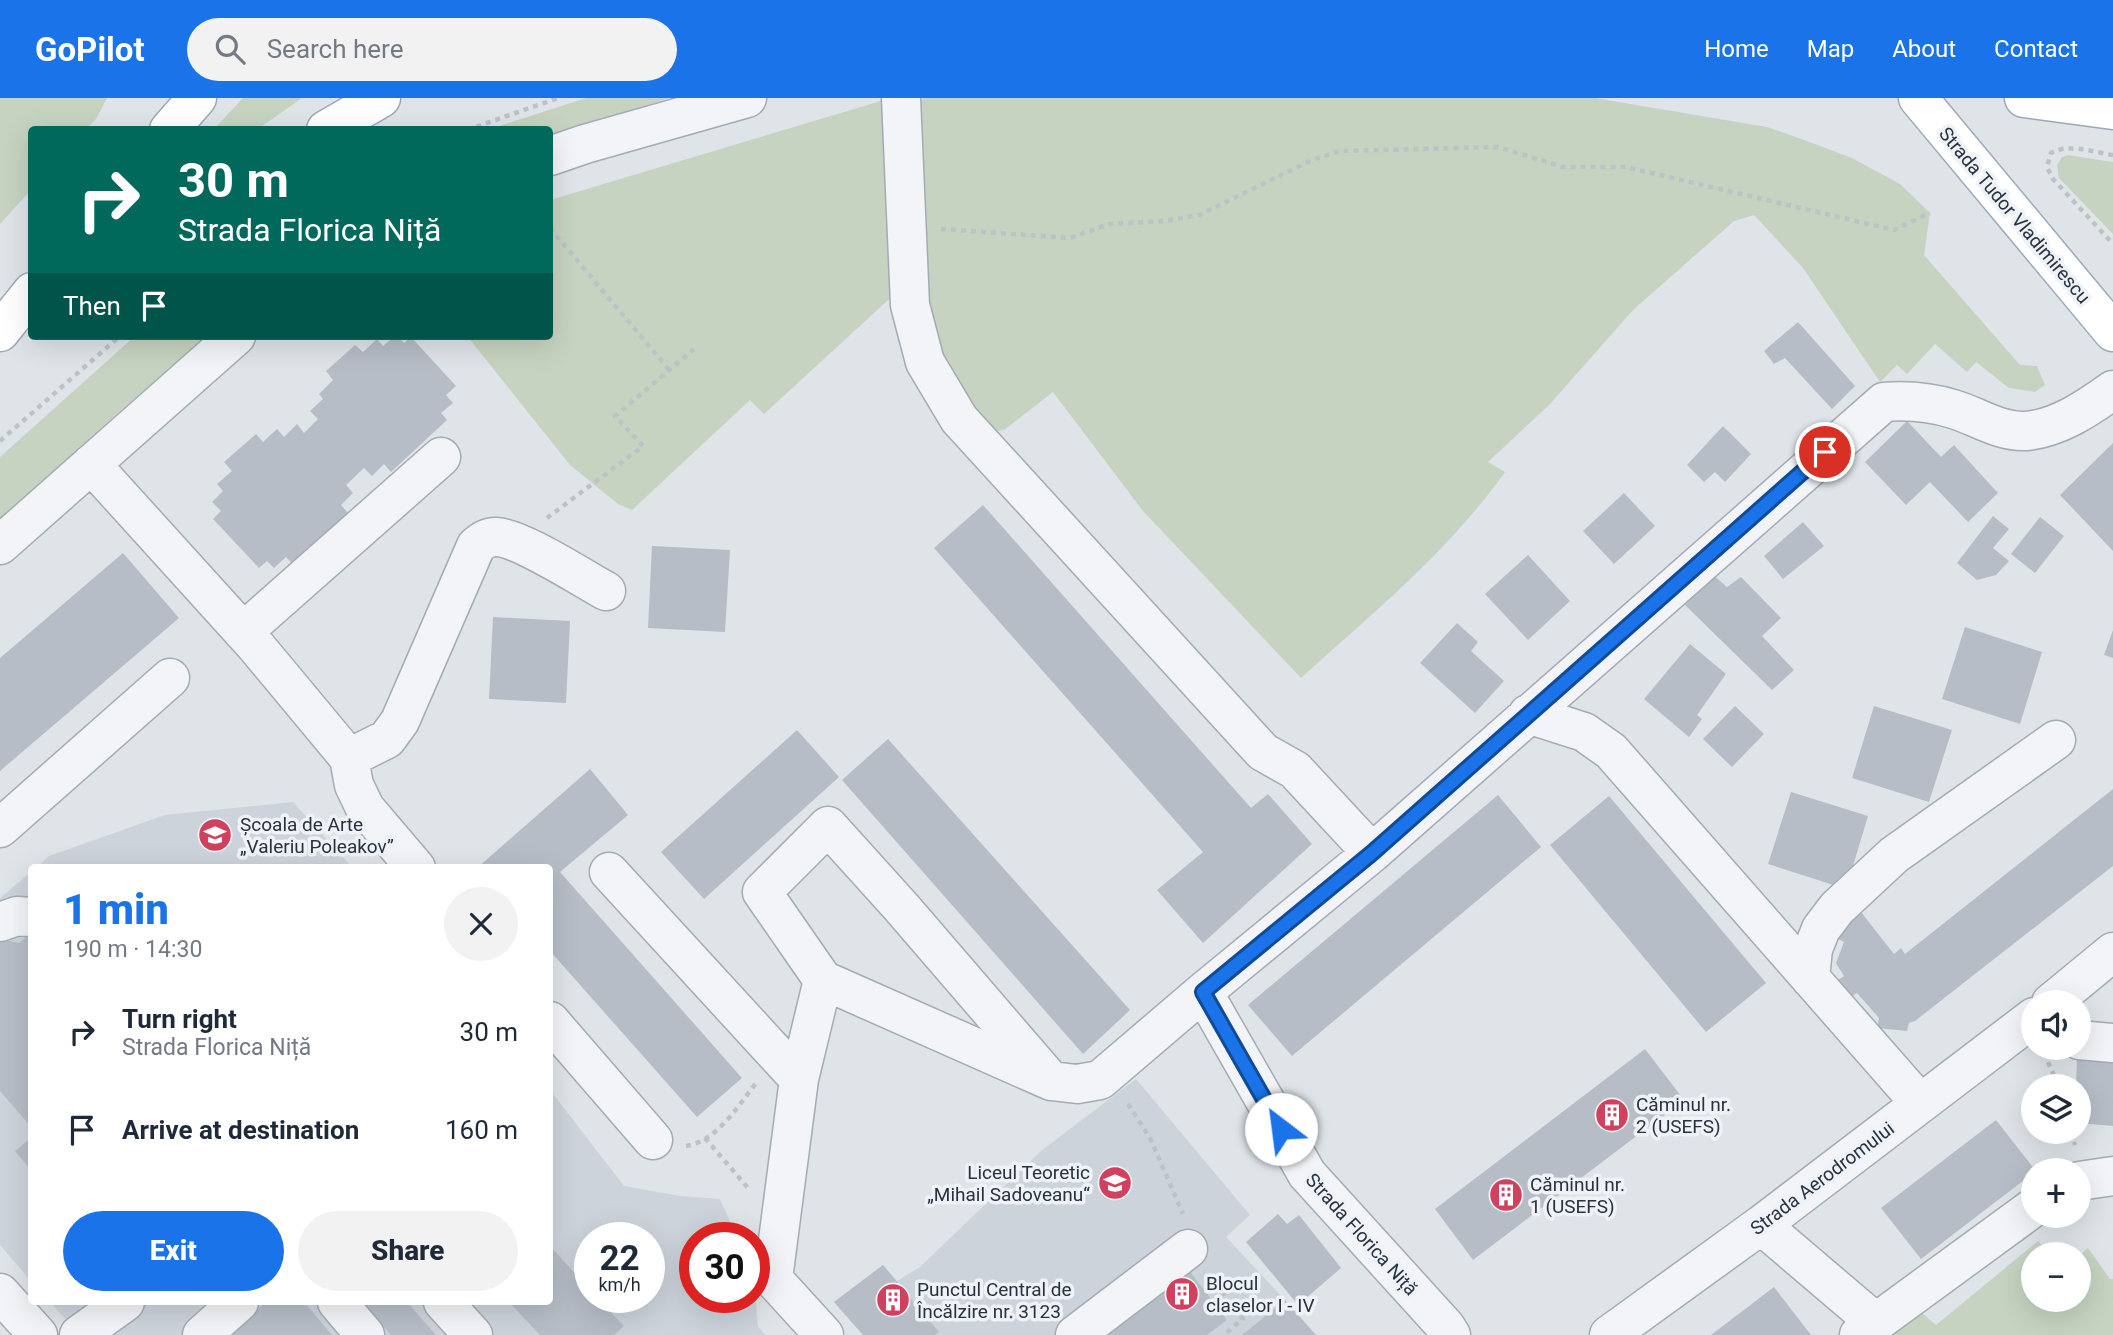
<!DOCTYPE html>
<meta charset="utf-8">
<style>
body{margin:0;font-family:Roboto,sans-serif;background:#f2f2f3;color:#1f2937;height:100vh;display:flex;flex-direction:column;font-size:26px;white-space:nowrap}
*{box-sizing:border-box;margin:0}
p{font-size:23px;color:#747a83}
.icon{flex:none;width:38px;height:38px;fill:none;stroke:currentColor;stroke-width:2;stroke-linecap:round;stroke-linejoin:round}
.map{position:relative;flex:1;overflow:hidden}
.panel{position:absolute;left:28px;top:766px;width:525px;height:441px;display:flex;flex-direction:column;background:#fff;border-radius:7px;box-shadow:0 7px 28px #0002}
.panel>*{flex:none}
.guide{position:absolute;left:28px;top:28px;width:525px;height:214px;border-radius:7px;box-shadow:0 7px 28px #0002;background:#00695c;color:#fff;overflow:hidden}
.tools{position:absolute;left:2021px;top:892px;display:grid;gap:14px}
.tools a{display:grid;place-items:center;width:70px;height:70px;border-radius:50%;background:#fff;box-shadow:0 7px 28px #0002;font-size:35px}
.speed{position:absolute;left:574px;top:1124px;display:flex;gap:14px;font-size:35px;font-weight:700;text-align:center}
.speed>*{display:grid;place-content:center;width:91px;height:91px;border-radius:50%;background:#fff;box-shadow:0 7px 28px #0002;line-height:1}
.speed small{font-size:18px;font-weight:400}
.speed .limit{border:10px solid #d22;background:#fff;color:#111}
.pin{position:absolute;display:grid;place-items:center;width:60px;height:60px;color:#fff;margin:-30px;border:4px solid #fff;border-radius:50%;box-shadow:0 2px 7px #0007}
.me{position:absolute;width:77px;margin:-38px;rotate:330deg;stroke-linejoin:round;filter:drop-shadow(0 0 5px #0008)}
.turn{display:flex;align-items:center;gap:24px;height:147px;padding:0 35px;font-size:32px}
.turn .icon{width:91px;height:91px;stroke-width:2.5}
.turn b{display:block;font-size:49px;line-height:60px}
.then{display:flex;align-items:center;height:66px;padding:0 35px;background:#0003;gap:14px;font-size:26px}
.round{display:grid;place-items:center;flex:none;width:74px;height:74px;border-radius:37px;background:#f2f2f3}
.head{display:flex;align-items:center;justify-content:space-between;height:119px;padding:0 35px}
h1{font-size:42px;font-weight:800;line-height:52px;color:#1a73e8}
.button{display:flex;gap:14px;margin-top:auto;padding:14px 35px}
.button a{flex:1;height:80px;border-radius:42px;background:#1a73e8;color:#fff;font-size:28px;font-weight:800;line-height:80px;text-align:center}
.button a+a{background:#f2f2f3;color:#1f2937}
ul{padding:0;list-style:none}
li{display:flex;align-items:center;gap:21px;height:98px;padding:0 35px}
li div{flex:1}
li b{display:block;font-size:26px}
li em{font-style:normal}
header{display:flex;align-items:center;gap:42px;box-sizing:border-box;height:98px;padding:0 35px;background:#1a73e8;color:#fff}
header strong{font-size:33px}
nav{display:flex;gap:38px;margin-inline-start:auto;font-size:24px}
.search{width:490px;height:63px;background:#f2f2f3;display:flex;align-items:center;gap:18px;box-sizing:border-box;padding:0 24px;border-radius:38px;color:#747a83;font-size:26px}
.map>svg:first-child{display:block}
</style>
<header>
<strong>GoPilot</strong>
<div class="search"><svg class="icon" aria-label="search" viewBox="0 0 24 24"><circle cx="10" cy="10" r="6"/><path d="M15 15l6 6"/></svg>Search here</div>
<nav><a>Home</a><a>Map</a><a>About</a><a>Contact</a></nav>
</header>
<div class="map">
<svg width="2113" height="1237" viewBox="0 0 2113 1237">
<rect width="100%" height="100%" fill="#dfe4e9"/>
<path fill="#cdd3db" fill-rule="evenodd" d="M293 704 353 770H36L49 758 165 717Z
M31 774V1183L0 1147V800Z
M1136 981 1250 1117 1226 1139 1285 1202 1242 1237H863L834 1204 883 1167 897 1183 920 1169 1042 1052Z
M550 992 624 1088 680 1098 720 1101 737 1139H695V1199H754V1179L758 1229 766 1237H80L50 1204H550ZM590 1139H649V1199H590Z"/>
<path fill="#c6d3c0" d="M0 0H107L96 21 86 31 32 32 31 92 0 126Z
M243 0H302L258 31H214Z
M586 0H669L550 38V32L490 31Z
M891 0 898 193 764 316 750 302 632 412 618 406 570 367 467 238H550V102Z
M923 0H1595L1767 29 1804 42 1852 60 1900 86 1930 115 1924 157 2020 267 2037 268 2045 287 2035 294 2009 290 1976 264 1967 274 1935 246 1907 276 1897 267 1880 284 1803 170 1754 117 1734 123 1633 212 1550 306 1488 364 1505 374C1449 453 1373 515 1301 580L1143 413 1053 294 1004 332 990 334 929 242 914 11Z
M2068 57 2113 64V136L2059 80 2057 67 2062 59Z
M135 238H209L122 311 0 423V359Z
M2038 1143 2051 1157H2034V1202H2079V1158L2088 1150 2110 1181H2113V1237H1878L1915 1209 1936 1227Z"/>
<path fill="#b6bdc6" d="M1798 224 1855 288 1832 311 1785 260 1774 266 1764 253Z
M395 238H398L404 245 411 239 456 288 446 297 453 305 441 315 447 322 391 374 384 366 372 378 364 370 346 387 353 395 341 407 349 416 293 466 286 459 274 470 267 463 259 470 213 421 221 413 212 404 223 393 217 386 232 373 224 364 256 336 263 344 277 331 284 339 297 326 304 335 318 321 310 313 323 301 319 296 333 282 326 273 355 247 363 254 377 241 383 248Z
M1907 323 1941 359 1954 347 1998 395 1968 424 1930 384 1906 407 1865 364Z
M1723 328 1751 356 1725 384 1715 374 1704 384 1687 367Z
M2113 345V453L2060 397Z
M1624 395 1655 428 1614 466 1583 433Z
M983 407 1251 710 1268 696 1312 746 1203 845 1157 792 1203 754 934 450Z
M1993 418 2009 431 1993 450 2009 463 1996 477 1977 482 1957 465Z
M2040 419 2064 438 2035 475 2011 456Z
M1803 424 1824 448 1783 481 1764 458Z
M652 448 730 452 725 534 648 530Z
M123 455 179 520 0 673V560Z
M1528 457 1570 503 1528 542 1485 496Z
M1713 477 1727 489 1741 479 1781 520 1762 538 1794 572 1772 592 1685 507Z
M493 519 570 523 566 605 489 601Z
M1457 525 1478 544 1471 553 1504 583 1475 615 1420 565Z
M1965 529 2042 554 2020 626 1942 601Z
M2113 532V560L2104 557Z
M1690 546 1726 576 1697 617 1702 621 1689 639 1644 601Z
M1735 608 1764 636 1732 669 1703 641Z
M1874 608 1952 632 1929 704 1852 680Z
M797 632 839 679 704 801 661 754Z
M888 641 1130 912 1083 956 842 682Z
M590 671 628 717 560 774 742 980 697 1019 550 853V770H477Z
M2113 691V768L1915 923 1909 925 1907 933 1877 930 1879 920 1857 895 1852 898 1838 882 1844 878 1836 865 1844 844 1838 841 1846 816 1861 814 1894 856 1901 850 1905 856Z
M1791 694 1868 718 1846 791 1768 766Z
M1498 697 1541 749 1292 958 1248 907Z
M1609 698 1766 885 1706 934 1550 747Z
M30 836 32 838V1030L0 993V841L19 845Z
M1645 951 1684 1002 1473 1162 1435 1111Z
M2077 960 2113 963V1028L2079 1025V989H2076Z
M1996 1022 2036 1073 1921 1161 1881 1110Z
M32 1039V1073L15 1053Z
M1278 1116 1287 1126 1299 1117 1341 1170 1298 1207 1246 1144Z
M550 1148 590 1192V1199H596L624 1228 614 1237H540L509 1204H550Z
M883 1167 939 1234 935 1237H863L834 1204Z
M1188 1171 1227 1222 1207 1237H1103Z
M1774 1189 1811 1237H1711Z
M1285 1202 1316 1237H1242Z
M266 1204H304L332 1237H226Z
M362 1204H407L436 1237H391Z"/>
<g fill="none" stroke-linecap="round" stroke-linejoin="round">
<g stroke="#a4abb3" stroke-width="41">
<path id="minor" d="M901 0 910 207 925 264 959 321 1263 654 1295 672 1372 755
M550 58 585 46 747 0
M91 366 255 547 349 660 354 687 365 710 416 770
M0 447 236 238
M243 534 441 359
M1528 616 1584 634 1611 653 1920 1005
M349 660 387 641 400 623 476 448C482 443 487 439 496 439 519 439 582 480 606 493
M0 730 170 580
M609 774 799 981
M0 824 17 818 32 819
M1810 880 1813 851 1821 831 1837 810 1894 757 2056 642
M823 882 1051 983 1077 986 1100 982 1203 894
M2051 905 2113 854
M550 923 653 1042
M2079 942 2113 945
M2079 1083 2113 1078
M1761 1127 1875 1224
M0 1195 38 1237
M337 1204 365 1237
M443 1204 473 1237
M79 1237 125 1204
M202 1237 239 1204
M824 1237 773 1181 799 981 823 882 762 794 828 728 902 810 1051 983
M1075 1237 1188 1151
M1451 1237 1446 1229 1307 1076 1203 894 1372 755 1884 304C1908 302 1930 304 1953 311 1977 318 1999 334 2025 333 2057 331 2088 310 2113 292
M1609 1237 1761 1127 2034 919
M1859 1237 2034 1109"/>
</g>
<g stroke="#9ea8b5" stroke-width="41">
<path id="major" d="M1918 0 2113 234
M2024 0 2113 12
M169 32 197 0
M326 32 381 0
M0 234 32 194"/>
</g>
<path stroke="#bdc2c7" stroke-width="4.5" stroke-dasharray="5 5" stroke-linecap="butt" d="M467 32 558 0
M2113 57C2093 54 2068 45 2051 55L2047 69 2053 81 2113 146
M550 130 670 273
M941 131 1070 140 1109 126 1165 123 1199 117 1312 62 1340 53 1498 49 1563 69H1626L1894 132 1930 115
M0 343 120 238
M547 420 643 348 615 318 694 251
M2048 964 2059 989
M1128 1006 1150 1040 1183 1116
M2072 1034 2075 1047
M705 1040 748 1090
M686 1048C716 1044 739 1007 756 985
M1209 1179 1243 1221 1224 1237"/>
<use href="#minor" stroke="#f2f4f7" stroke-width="38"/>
<use href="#major" stroke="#fff" stroke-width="38"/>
</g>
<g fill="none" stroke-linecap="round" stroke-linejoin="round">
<g stroke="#114b97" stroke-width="18">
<path id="route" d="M1281 1031 1203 894 1372 755 1825 354"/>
</g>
<use href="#route" stroke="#1a73e8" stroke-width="12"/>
</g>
<defs>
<g id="school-disc" transform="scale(1.75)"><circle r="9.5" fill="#d1415d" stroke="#eff2f6"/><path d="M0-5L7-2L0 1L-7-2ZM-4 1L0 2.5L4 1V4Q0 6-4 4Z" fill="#fff"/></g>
<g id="building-disc" transform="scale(1.75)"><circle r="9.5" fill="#d1415d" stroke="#eff2f6"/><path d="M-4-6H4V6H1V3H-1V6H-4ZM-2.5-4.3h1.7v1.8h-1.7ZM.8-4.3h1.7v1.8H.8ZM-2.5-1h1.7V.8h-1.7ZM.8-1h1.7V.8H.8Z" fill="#fff"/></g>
</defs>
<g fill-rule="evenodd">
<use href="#school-disc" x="215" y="737"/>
<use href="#building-disc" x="1612" y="1017"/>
<use href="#school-disc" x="1115" y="1085"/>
<use href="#building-disc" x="1506" y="1097"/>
<use href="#building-disc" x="1182" y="1196"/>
<use href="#building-disc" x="893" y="1202"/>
</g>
<g text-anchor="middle" stroke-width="7" stroke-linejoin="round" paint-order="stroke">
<g font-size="19" fill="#283240" stroke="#eff2f6">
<text transform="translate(2015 117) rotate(50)" y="7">Strada Tudor Vladimirescu</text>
<text transform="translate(1822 1080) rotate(-37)" y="7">Strada Aerodromului</text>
<text transform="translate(1362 1136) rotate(48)" y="7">Strada Florica Niță</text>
</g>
<g font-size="19" fill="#283240" stroke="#eff2f6" text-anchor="start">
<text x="240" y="733">Școala de Arte<tspan x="240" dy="22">„Valeriu Poleakov”</tspan></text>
<text x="1636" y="1013">Căminul nr.<tspan x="1636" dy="22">2 (USEFS)</tspan></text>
<text x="1090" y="1081" text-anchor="end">Liceul Teoretic<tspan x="1090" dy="22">„Mihail Sadoveanu“</tspan></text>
<text x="1530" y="1093">Căminul nr.<tspan x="1530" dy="22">1 (USEFS)</tspan></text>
<text x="1206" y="1192">Blocul<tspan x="1206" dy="22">claselor I - IV</tspan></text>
<text x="917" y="1198">Punctul Central de<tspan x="917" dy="22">Încălzire nr. 3123</tspan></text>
</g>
</g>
</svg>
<div class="tools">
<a><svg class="icon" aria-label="sound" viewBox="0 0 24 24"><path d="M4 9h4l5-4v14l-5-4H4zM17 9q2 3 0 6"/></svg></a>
<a><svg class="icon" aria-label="layers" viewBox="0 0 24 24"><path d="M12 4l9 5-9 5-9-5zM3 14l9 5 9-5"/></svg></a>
<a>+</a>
<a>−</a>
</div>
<div class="speed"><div>22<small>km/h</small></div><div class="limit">30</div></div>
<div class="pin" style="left:1825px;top:354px;background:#d93025"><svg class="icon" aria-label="arrive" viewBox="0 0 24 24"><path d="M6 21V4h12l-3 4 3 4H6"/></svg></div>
<svg class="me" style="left:1281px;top:1031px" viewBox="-20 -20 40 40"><circle r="19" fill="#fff"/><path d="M0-13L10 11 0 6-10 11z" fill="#1a73e8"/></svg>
<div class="guide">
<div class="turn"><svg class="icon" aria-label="right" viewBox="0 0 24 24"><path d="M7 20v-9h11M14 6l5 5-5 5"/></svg><div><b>30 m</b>Strada Florica Niță</div></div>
<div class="then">Then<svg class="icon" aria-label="arrive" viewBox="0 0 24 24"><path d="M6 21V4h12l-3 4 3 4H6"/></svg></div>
</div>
<section class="panel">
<div class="head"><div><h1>1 min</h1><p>190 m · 14:30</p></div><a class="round"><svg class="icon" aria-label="close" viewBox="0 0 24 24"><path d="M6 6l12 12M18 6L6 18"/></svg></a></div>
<ul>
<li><svg class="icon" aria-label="right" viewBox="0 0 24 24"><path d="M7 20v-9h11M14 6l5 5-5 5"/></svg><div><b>Turn right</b><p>Strada Florica Niță</p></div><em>30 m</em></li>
<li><svg class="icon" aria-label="arrive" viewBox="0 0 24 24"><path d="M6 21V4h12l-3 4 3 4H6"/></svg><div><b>Arrive at destination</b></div><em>160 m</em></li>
</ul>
<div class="button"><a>Exit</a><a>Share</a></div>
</section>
</div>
